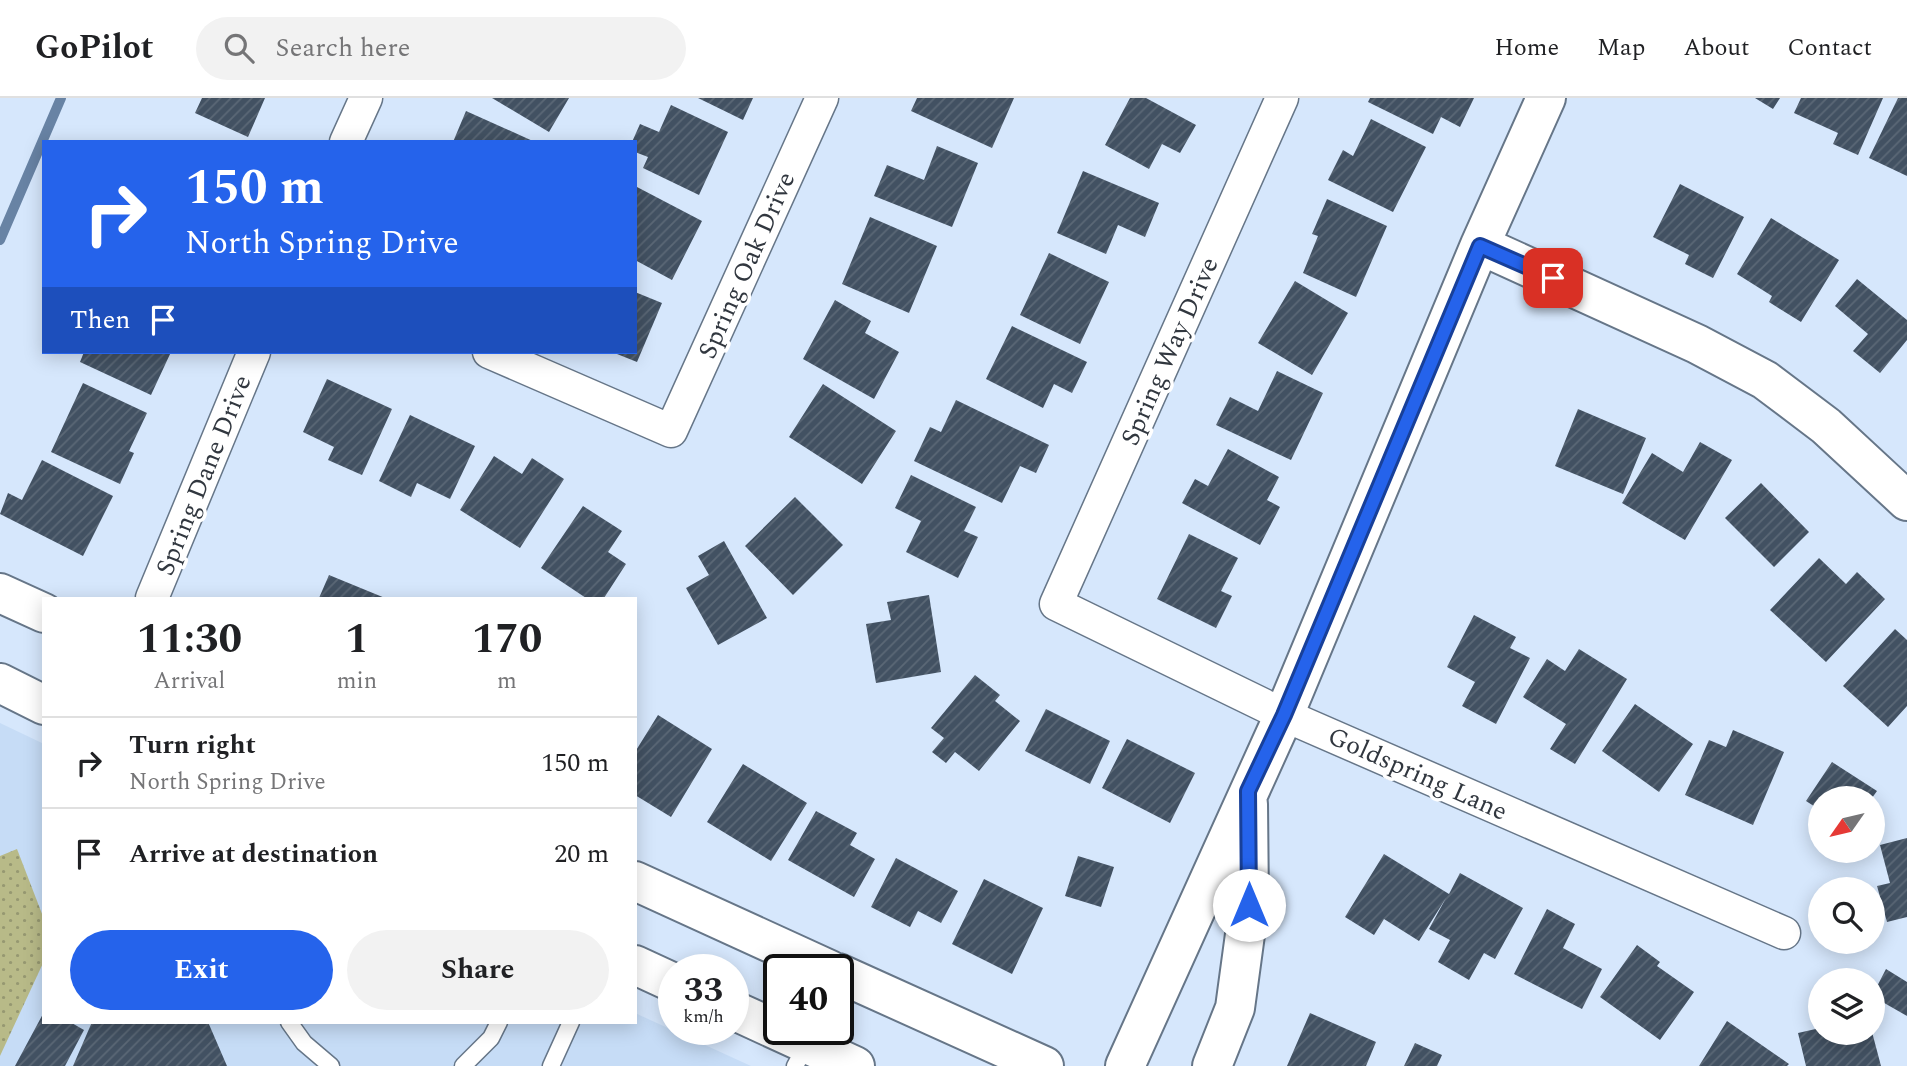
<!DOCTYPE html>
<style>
body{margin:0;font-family:Spectral,serif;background:#f2f2f2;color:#202124;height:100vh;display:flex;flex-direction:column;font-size:26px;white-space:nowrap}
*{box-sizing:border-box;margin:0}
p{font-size:23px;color:#757577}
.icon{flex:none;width:38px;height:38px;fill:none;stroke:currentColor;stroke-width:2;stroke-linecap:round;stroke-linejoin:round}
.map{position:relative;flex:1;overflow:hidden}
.drawer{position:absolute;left:42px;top:499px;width:595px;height:427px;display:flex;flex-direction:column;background:#fff;border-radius:0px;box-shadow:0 4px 18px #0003}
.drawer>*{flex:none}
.banner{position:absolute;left:42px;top:42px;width:595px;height:214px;border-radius:0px;box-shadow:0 4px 18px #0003;background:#2563eb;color:#fff;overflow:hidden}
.needle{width:46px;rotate:236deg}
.fabs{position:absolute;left:1808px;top:688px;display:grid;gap:14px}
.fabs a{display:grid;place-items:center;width:77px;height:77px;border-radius:50%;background:#fff;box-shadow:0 4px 18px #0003;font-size:35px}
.speed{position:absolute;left:658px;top:856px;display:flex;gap:14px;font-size:35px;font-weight:700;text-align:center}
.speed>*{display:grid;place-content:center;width:91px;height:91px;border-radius:50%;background:#fff;box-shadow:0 4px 18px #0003;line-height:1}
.speed small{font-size:18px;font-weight:400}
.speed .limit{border:4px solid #111;border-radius:10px;background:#fff;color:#111}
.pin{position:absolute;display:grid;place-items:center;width:60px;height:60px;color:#fff;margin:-30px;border-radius:14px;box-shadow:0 4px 10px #0006}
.me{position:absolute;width:77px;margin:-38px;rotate:0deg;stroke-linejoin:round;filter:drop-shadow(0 0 5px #0008)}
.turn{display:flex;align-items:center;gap:24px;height:147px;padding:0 28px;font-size:32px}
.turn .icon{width:91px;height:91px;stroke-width:2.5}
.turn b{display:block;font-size:49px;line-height:60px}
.then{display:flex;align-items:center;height:66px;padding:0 28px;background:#0003;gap:14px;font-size:26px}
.eta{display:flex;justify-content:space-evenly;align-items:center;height:119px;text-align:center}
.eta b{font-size:42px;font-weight:700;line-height:49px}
.cta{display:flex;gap:14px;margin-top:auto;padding:14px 28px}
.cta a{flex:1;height:80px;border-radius:42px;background:#2563eb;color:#fff;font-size:28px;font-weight:700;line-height:80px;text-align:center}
.cta a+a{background:#f2f2f2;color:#202124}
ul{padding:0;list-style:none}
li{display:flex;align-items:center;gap:21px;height:91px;padding:0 28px;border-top:2px solid #e0e0e0}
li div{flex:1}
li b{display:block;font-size:26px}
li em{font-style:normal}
header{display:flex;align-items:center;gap:42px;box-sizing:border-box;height:98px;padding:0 35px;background:#fff;border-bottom:2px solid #e0e0e0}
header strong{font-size:33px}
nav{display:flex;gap:38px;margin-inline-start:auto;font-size:24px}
.search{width:490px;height:63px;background:#f2f2f2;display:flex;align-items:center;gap:18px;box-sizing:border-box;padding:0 24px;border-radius:38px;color:#757577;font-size:26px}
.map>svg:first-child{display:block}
</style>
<header>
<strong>GoPilot</strong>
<div class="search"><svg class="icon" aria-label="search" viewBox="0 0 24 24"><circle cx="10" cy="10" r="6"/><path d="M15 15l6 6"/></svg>Search here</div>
<nav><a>Home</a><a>Map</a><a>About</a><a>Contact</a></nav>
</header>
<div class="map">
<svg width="1907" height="968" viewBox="0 0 1907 968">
<defs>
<pattern id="park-dots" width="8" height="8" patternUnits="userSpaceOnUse" patternTransform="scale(1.75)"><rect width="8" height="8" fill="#b8ba88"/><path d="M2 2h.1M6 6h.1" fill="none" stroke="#969871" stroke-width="1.8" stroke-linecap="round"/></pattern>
<pattern id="building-hatch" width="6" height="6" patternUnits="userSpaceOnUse" patternTransform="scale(1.75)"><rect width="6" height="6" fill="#425162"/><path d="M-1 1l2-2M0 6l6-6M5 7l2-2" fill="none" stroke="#5b6876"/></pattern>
</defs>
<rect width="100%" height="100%" fill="#d6e7fc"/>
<path fill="#c6dcf6" d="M0 625 44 646V924H635V915L751 968H0Z"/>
<path fill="url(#park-dots)" d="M17 751 44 821V863L0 958V758Z"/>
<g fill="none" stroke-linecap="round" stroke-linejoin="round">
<path stroke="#6883a4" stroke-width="10" d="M0 142 61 0"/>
</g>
<path fill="url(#building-hatch)" d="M202 0H265L248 39 195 15Z
M492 0H569L549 34Z
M698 0H753L743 22Z
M917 0H1014L992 50 911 13Z
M1130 0H1146L1196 27 1180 55 1162 46 1149 71 1105 47Z
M1370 0H1474L1460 29 1441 19 1433 36 1368 4Z
M1755 0H1780L1773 11Z
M1801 0H1883L1858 57 1833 46 1838 35 1794 15Z
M1898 0H1907V78L1869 60Z
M671 7 728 34 699 97 643 70 648 59 635 54V44H632L640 26 659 34Z
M466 13 535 44H453Z
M1371 21 1426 49 1393 114 1328 82 1343 52 1353 58Z
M937 48 978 65 952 129 874 98 887 67 924 82Z
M1083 73 1159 105 1145 139 1118 127 1106 156 1057 135Z
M1680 86 1744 119 1713 180 1685 166 1689 157 1653 139Z
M637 89 702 123 672 182 635 162Z
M1327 101 1387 128 1356 199 1303 175 1318 138 1312 136Z
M870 119 937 148 909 215 842 186Z
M1771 120 1839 162 1801 224 1769 204 1772 198 1737 176Z
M1049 155 1109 184 1080 246 1020 217Z
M1857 181 1907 222V242L1880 275 1853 253 1868 236 1835 208Z
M1295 183 1348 215 1312 277 1258 245Z
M635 194 662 205 637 264 612 254H635Z
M835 202 871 223 865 235 899 254 874 301 803 261Z
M1012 228 1087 264 1072 295 1054 286 1043 310 986 281Z
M84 254H171L151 297 80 264Z
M1277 273 1323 295 1291 362 1216 327 1230 299 1258 313Z
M327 281 392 311 362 377 328 362 334 349 303 334Z
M83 285 147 315 129 353 134 355 120 386 51 354Z
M823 286 896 333 862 386 789 339Z
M956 302 1049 347 1036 375 1020 368 1002 405 914 363 930 329 941 334Z
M1578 311 1646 340 1623 396 1555 368Z
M410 317 475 348 450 401 417 385 411 399 379 383Z
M1700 344 1732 362 1685 442 1622 405 1652 355 1683 374Z
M1228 351 1279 379 1267 402 1280 409 1260 447 1182 405 1195 381 1208 388Z
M494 358 522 376 532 360 564 381 520 450 460 412Z
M42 362 113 398 83 458 0 416 8 395 22 402Z
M911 377 976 409 964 433 978 439 958 480 906 454 921 423 895 410Z
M1761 385 1809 434 1774 469 1725 420Z
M795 399 843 447 793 497 745 448Z
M583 408 622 433 608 454 626 466 604 500H586L541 470Z
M1189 436 1238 460 1221 493 1232 498 1216 530 1157 501Z
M724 443 767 520 718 547 686 490 709 477 698 458Z
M1819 460 1846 486 1857 474 1885 501 1826 564 1770 512Z
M329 477 385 500H319Z
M929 497 941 574 876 585 866 526 891 522 887 504Z
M1474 517 1516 539 1510 550 1530 560 1496 626 1462 608 1475 584 1447 569Z
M1895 531 1907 542V608L1888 629 1843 588Z
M1579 551 1627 581 1575 666 1550 651 1566 626 1523 599 1547 561 1565 573Z
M975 577 1000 597 995 603 1020 623 979 673 955 654 946 665 932 654 944 640 931 630Z
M1635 606 1693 646 1659 694 1602 653Z
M1046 611 1110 643 1090 686 1025 653Z
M658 617 712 651 671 719 635 697V654Z
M1733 632 1784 654 1753 727 1685 697 1709 642 1726 649Z
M1127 641 1195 675 1170 725 1102 690Z
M1832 664 1877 693 1872 700H1820V712L1806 703Z
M743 666 807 705 771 763 707 724Z
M816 713 857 735 850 747 875 761 854 799 788 762Z
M1907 740V819L1887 824 1877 788 1890 785 1880 747Z
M1384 756 1449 796 1460 775 1523 810 1495 861 1484 855 1469 882 1438 864 1450 842 1429 831 1446 800 1419 843 1384 821 1374 837 1345 819Z
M1078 758 1114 769 1101 809 1065 798Z
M896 760 958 793 941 825 918 813 910 829 871 809Z
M984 781 1043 810 1012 876 952 846Z
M1547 811 1575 826 1563 850 1602 871 1582 911 1514 876Z
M1637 847 1660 864 1657 868 1694 894 1660 942 1600 899Z
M1886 871 1907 884V918L1872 898Z
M44 914V924H70L84 932 65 968H15Z
M1310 915 1376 944 1366 968H1287Z
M1727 923 1789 966 1787 968H1699Z
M92 924H208L227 968H73Z
M1820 930V934L1836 936 1872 934 1881 968H1806L1798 935Z
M1415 945 1442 957 1437 968H1404Z"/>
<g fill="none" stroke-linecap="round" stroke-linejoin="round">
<g stroke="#667688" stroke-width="19">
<path id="lane" d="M289 924 304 945 331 968
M463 968 491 940 499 924
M551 968 571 924
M795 968 807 946"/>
</g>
<g stroke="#667688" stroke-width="35">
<path id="street" d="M1282 0 1056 506 1284 617 1784 835
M346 44 366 0
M489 254 671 333 822 0
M152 500 254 254"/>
</g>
<g stroke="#667688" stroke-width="42">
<path id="secondary" d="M1480 147 1697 246 1765 282 1826 328 1907 403
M0 495 44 515
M0 585 44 607
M635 783 830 872
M635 867 674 885
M838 875 1044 968
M733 912 855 968
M1125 968 1284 617 1480 147 1546 0
M1212 968 1235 910 1249 807 1248 706"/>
</g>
<use href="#lane" stroke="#fff" stroke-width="16"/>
<use href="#street" stroke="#fff" stroke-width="32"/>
<use href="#secondary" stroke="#fff" stroke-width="38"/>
</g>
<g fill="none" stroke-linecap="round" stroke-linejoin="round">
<g stroke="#184099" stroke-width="18">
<path id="route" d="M1249 807 1248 693 1284 617 1480 148 1553 180"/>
</g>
<use href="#route" stroke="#2563eb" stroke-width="12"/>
</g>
<g text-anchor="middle" stroke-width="7" stroke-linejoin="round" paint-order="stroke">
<g font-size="26" fill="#31373f" stroke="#fff">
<text transform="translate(746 167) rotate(-66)" y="9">Spring Oak Drive</text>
<text transform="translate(1169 253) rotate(-66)" y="9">Spring Way Drive</text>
<text transform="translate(203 377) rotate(-68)" y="9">Spring Dane Drive</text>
<text transform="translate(1418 675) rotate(24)" y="9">Goldspring Lane</text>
</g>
</g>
</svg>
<div class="fabs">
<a><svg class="needle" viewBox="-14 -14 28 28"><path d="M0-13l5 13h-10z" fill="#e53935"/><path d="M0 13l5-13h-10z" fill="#757577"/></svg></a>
<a><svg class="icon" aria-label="search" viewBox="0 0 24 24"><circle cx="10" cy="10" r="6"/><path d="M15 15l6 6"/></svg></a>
<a><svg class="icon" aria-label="layers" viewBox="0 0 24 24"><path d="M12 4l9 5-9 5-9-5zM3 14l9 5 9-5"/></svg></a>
</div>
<div class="speed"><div>33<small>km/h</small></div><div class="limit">40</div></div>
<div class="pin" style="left:1553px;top:180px;background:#d93025"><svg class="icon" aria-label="arrive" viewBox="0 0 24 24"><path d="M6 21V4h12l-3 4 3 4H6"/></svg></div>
<svg class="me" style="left:1249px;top:807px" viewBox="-20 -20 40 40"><circle r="19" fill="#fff"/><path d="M0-13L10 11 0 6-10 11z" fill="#2563eb"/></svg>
<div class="banner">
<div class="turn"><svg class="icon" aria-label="right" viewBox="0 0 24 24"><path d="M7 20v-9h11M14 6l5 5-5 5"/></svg><div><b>150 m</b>North Spring Drive</div></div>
<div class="then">Then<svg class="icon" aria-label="arrive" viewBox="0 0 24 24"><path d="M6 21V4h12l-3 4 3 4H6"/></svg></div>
</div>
<section class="drawer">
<div class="eta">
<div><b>11:30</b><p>Arrival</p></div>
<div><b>1</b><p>min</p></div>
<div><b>170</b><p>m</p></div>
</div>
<ul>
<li><svg class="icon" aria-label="right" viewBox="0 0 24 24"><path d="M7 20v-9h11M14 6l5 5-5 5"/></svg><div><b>Turn right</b><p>North Spring Drive</p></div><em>150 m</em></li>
<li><svg class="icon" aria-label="arrive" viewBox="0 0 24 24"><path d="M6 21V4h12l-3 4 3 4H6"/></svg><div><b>Arrive at destination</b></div><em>20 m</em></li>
</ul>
<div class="cta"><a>Exit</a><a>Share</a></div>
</section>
</div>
